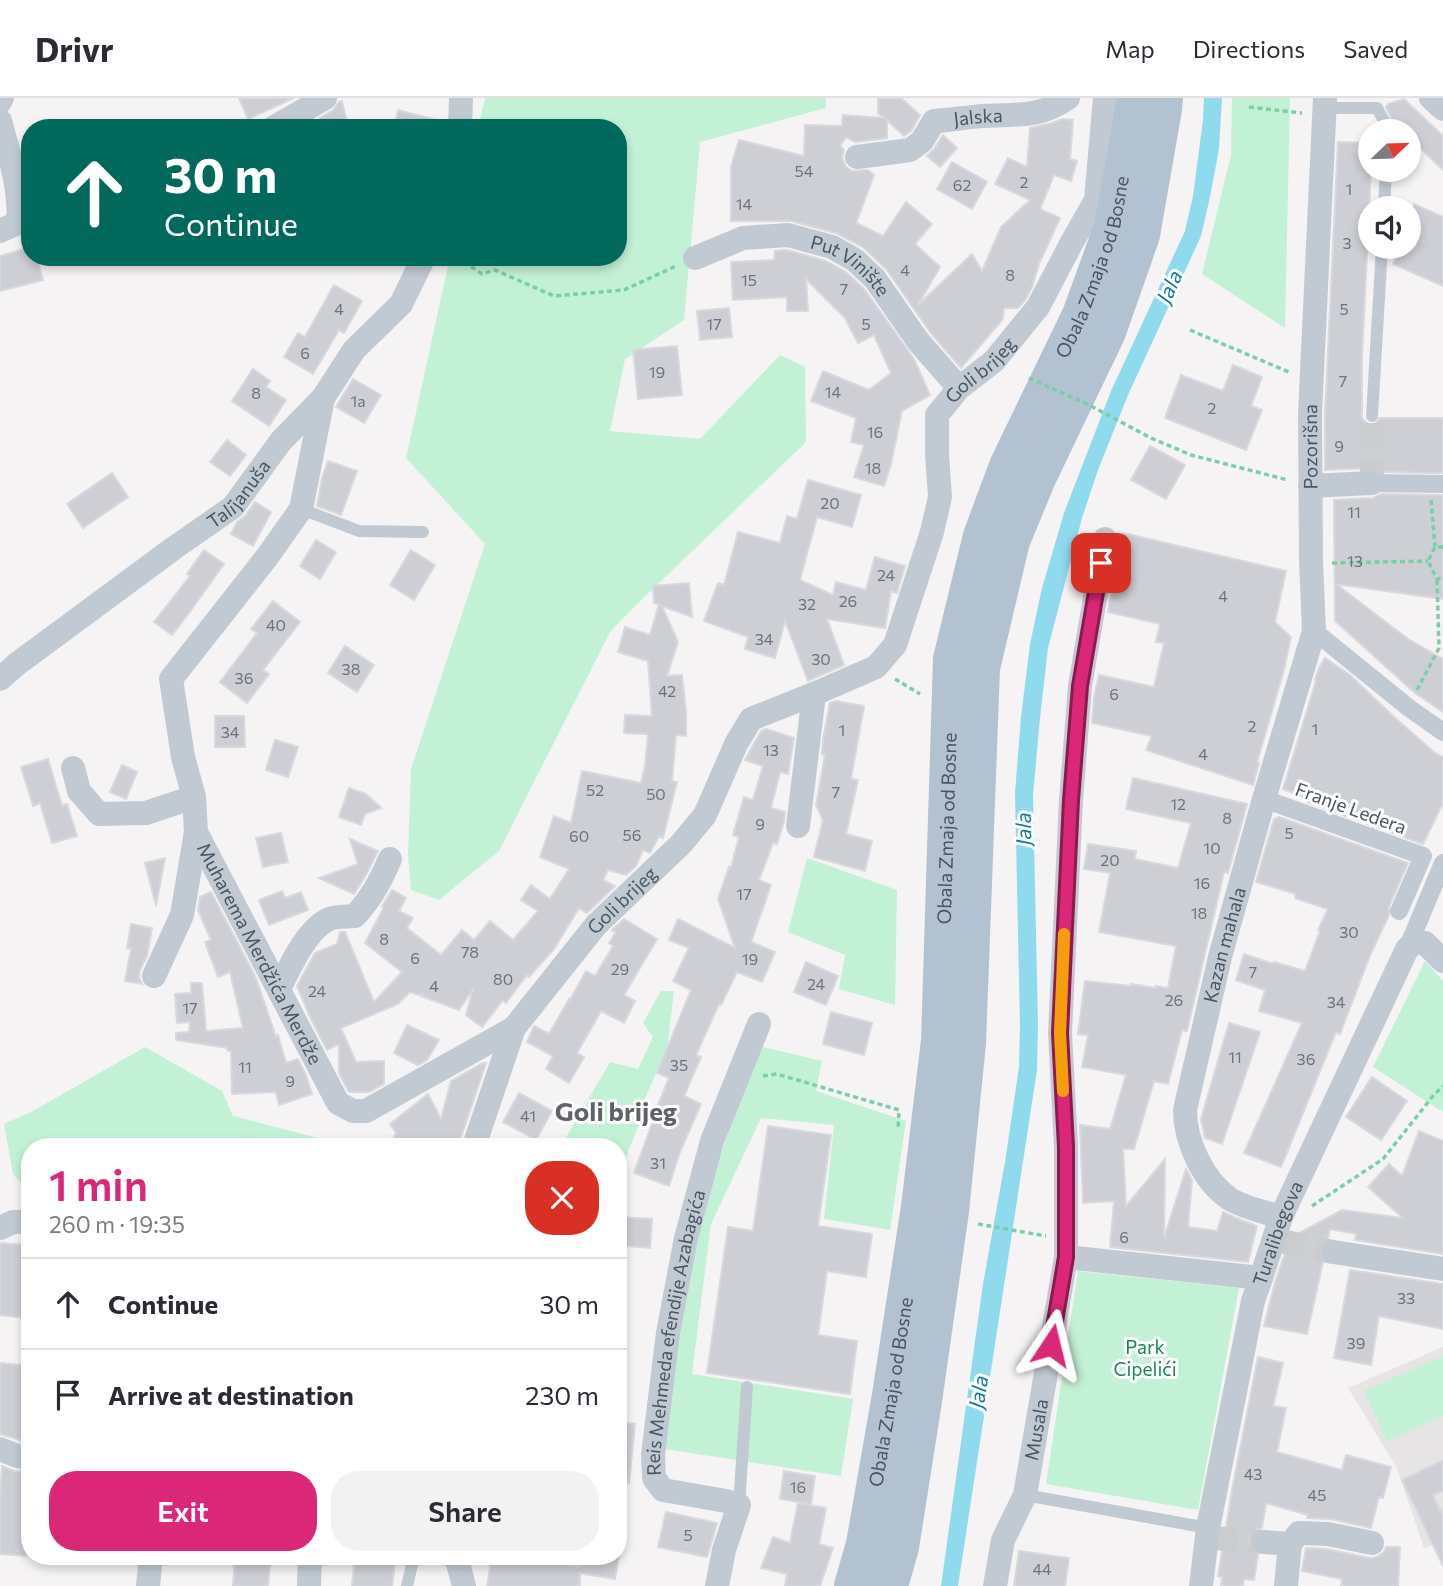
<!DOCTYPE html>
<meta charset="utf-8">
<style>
body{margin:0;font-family:Commissioner,sans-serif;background:#f2f2f3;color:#2b2b33;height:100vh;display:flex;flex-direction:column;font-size:26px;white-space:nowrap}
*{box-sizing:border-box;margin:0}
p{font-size:23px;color:#7c7c81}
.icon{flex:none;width:38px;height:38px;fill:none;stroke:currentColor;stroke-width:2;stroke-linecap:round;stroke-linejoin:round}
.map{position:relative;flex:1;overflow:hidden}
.details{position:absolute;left:21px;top:1040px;width:606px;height:427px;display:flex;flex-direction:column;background:#fff;border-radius:28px;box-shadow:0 4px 10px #0003}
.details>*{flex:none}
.top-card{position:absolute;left:21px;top:21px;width:606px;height:147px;border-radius:28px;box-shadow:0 4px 10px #0003;background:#00695c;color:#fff;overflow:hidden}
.needle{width:46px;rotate:67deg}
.controls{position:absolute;left:1358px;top:21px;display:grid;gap:14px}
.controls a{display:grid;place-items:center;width:63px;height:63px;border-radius:50%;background:#fff;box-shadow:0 4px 10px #0003;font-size:35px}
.pin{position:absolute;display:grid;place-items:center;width:60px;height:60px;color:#fff;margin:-30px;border-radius:14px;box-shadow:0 4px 10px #0006}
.me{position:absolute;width:77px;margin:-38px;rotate:10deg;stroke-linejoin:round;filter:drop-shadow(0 0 5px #0008)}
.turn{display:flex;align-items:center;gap:24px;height:147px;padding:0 28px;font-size:32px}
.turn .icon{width:91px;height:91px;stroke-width:2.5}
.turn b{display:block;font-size:49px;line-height:60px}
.round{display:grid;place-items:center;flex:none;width:74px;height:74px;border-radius:28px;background:#f2f2f3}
.headline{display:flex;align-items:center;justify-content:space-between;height:119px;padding:0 28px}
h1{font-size:42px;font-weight:600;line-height:52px;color:#db2777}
.cta{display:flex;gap:14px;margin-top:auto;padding:14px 28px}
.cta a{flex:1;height:80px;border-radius:28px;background:#db2777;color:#fff;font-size:28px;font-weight:600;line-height:80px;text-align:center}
.cta a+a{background:#f2f2f3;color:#2b2b33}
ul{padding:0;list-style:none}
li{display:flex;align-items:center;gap:21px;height:91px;padding:0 28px;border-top:2px solid #e1e1e2}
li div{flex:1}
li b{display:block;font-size:26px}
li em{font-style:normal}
header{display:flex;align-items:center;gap:42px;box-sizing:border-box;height:98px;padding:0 35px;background:#fff;border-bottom:2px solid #e1e1e2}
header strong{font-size:33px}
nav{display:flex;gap:38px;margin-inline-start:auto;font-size:24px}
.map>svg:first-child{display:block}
</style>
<header>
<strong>Drivr</strong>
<nav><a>Map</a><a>Directions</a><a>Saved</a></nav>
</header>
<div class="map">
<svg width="1443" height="1488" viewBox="0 0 1443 1488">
<rect width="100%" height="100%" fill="#f5f3f3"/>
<path fill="#e6e4e5" d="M1443 1249V1445L1424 1450 1396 1368 1348 1290Z"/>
<path fill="#c3f1d5" d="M485 0H826V10L700 44 684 222 625 261 610 333 700 341 780 257 805 269 806 344 635 508 610 534 499 753 439 802 411 792 408 756 411 671 485 446 406 360 450 159H618V30H478Z
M1232 0H1290L1285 230 1202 176 1231 57Z
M807 760 897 792 895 907 839 891 845 857 788 834Z
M1425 863 1443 883V1014L1373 969Z
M661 893H674L667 951 646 998 643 1016 624 1064 618 1066V1048H561L610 964 638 971 653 939 643 925Z
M759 948 822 963 816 993 906 1023 890 1132 824 1121 834 1027 761 1020 711 1126 692 1276 853 1301 841 1378 658 1350 694 1132Z
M145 949 222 993 233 1018 349 1048H30V1095L13 1076 4 1026 33 1013Z
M1078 1173 1239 1190 1198 1412 1046 1386Z
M1443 1258V1318L1387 1343 1364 1293Z"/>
<path fill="#90daee" d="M1204 0H1222L1219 51 1210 99 1201 138 1128 297 1098 372 1082 420 1048 550 1040 620 1033 697 1038 927 1037 972 958 1488H941L983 1186 1005 1064 1019 969 1020 928 1015 695 1021 619 1030 546 1042 490 1064 415 1111 293 1185 133 1193 98 1203 22Z"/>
<path fill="#cdcfd5" stroke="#d7d9de" stroke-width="2" d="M239 0H294L248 21Z
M878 0H901L920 17 911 33 904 38 887 22V40L855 44 846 39 840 48 844 52 842 60 846 69 852 73 868 72 874 77 856 125 883 138 906 104 932 126 915 146 940 169 918 207 972 156 982 173 1001 129 1030 102 995 86 1008 60 1027 69 1030 30 1052 25 1062 21 1073 22 1070 61 1077 63 1071 83 1054 77 1040 111 1060 120 1039 166 1032 189 1026 201 1018 210H1004L1003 221 961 270 930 234 887 172 863 149 836 135 791 123H731V69L739 42 804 58 805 27 842 28 843 17 884 20 878 15Z
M1404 1 1443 38V72L1409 39V33H1402L1394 26 1386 9 1388 6Z
M342 3 347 24 323 30 320 20 332 13 339 4Z
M398 12 444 24 443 30H394Z
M943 37 957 50 940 69 927 58 934 51Z
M1338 44 1370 45 1371 72 1362 259V320L1368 326 1372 327 1376 325 1380 320H1443V375L1381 374 1371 370 1325 372V316Z
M952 64 987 84 972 111 937 91Z
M1414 106 1443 119V188L1393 166 1401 149H1409V118Z
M30 149V159H37L43 182 0 193V158Z
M787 152 826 163 846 174 864 191 914 261 930 297 902 313 891 366 884 388 854 379 864 347 851 344 856 320 811 303 823 273 869 292 891 275 874 237 858 245 845 220 806 181 808 213H787V199L733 202 731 164 774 162 775 153Z
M334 187 362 203 344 235 339 232 313 276 284 259 298 235 305 239Z
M729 210 732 239 700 242 697 213Z
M677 248 682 297 638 301 633 252Z
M1233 267 1262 279 1251 308 1262 312 1246 352 1165 320 1181 277 1223 293Z
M253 271 270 283 266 289 286 302 269 328 232 303Z
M353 281 381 297 364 325 336 309Z
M227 342 246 357 230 378 210 364Z
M1150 348 1185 367 1166 401 1131 382Z
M328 363 357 373 341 417 317 408 322 380Z
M112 375 128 399 83 430 67 406Z
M808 382 861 397 852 429 817 419 800 482 833 497 836 484 866 492 875 459 905 468 897 495 891 493 885 530 827 521 844 567 808 583 785 523 775 560 745 551 748 539 704 523 718 485 724 487 738 434 780 445 787 418 797 421Z
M1381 396 1443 397V501L1336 486 1408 541 1443 561V614L1415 595 1335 523 1334 402 1373 400Z
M255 404 271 414 253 448 231 436 237 424 245 418Z
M1123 435 1286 473 1275 524 1291 539 1284 572 1257 664 1259 665 1253 687 1146 652 1152 638 1092 625 1094 599 1099 577 1154 589 1164 545 1156 544 1160 526 1108 514Z
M316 442 336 454 320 481 300 468Z
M204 452 224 466 192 511 172 537 154 524 190 478 187 476Z
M411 452 435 467 414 502 390 487Z
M689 485 692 519 662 508 678 544 667 578 682 577 686 613V638L676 637 672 683 677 684 663 740 659 738 650 755 643 752 636 768 626 777 608 772 603 782 615 788 587 815 579 810 554 851 529 879 527 877 506 905 503 902 482 929 466 917 473 891 459 912 421 898 422 896 419 897 410 894 398 906 341 930 356 964 384 963V986L369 994H349L339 975V946L327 952 310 919 297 888 315 855 337 846 340 834H345L374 904 402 874 365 845 384 809 382 808 392 792 406 800 399 813 413 820 407 830 441 857 462 832 474 842 490 823 513 842 538 813 521 802 531 787 550 801 569 771 540 759 554 718 571 725 582 673 641 685 645 668 648 636 624 635 625 617 652 618 648 563 618 554 625 529 650 537 659 506 654 505 653 488Z
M273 503 300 524 263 572 269 576 247 605 220 584 257 535 251 531Z
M345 548 374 567 357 594 328 575Z
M1325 560 1350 577 1393 618 1435 655 1443 659V705L1423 746 1307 704 1311 702 1283 691 1316 583 1315 582 1319 570Z
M836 603 864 608 851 681 858 682 846 736 872 743 865 773 814 759 823 722 816 707 825 657 822 656 823 641 830 605Z
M215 618H244L245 649H215Z
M766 631 794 640 788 676 780 674 771 710 785 714 784 723 777 746 773 745 759 782 771 787 751 844 775 854 762 884 737 874 721 907 719 906 696 957 701 959 684 998 701 1006 680 1054 669 1088 634 1075 653 1023 652 1022 669 980 657 975 691 892 673 883 689 850 669 842 678 821 735 850 718 801 729 769 731 770 739 739 733 737 744 699 753 702 763 668 745 662 761 633Z
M275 642 298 649 288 679 266 672Z
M48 661 62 708 67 706 77 738 52 745 40 705 33 708 21 669Z
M122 667 137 674 126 701 110 694Z
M1133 680 1247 706 1228 775 1224 774 1187 933 1182 932 1168 986 1154 983 1134 1051H1123L1126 1108 1165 1061 1164 1140 1186 1071 1192 1082 1188 1129 1217 1133 1223 1114 1236 1120 1257 1128 1248 1164 1110 1149 1114 1103 1083 1105 1080 1027 1110 1031 1126 977 1082 969 1088 937 1078 936 1085 883 1131 888V886L1156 890V888L1168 890 1176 848 1099 834 1110 775 1084 771 1088 746 1136 753 1135 761 1178 770 1191 725 1126 711Z
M349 690 366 696 381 710 365 716 361 727 339 719Z
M1279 719 1408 765 1389 808V817L1371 855 1340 936 1336 934 1281 1069 1244 1055 1302 925 1259 913 1265 892 1236 882 1244 856 1273 866 1274 864 1305 873 1320 833 1318 832 1328 811 1295 800 1296 796 1256 784 1274 721Z
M281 735 288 764 263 769 256 740Z
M350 741 378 753 366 777 354 796 319 780 358 766Z
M165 760 156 808 145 765Z
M282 793 285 800 301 794 308 812 269 827 259 802Z
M211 794 256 880 276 939 278 937 286 965 298 961 306 977 312 996 279 1007 276 994 232 996 231 953H228L227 950 176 942V935L189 934 190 924 177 925 175 896 191 895V885H202L206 933 243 930 230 874 218 879 205 844 211 842 198 812 200 799Z
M624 821 657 841 624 897 635 903 624 925 601 913 577 955 584 959 569 985 546 971 553 958 527 944 534 928 549 936 569 901 570 902 586 873 595 878 613 848 609 845 616 834 612 832Z
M131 826 152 830 147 858 140 872 139 880 142 886 125 883 131 851 127 850Z
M806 864 838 878 826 907 794 894Z
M831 914 872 925 864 957 823 946Z
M1229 925 1260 934 1222 1046 1205 1040 1201 1021Z
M407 927 439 942 427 962 418 967 394 955Z
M483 965H486L458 1048H389L396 1035 390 1026 428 996 441 1021 451 983Z
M1372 979 1407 1003 1381 1042 1346 1019Z
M519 995 552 1013 536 1042 503 1024Z
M768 1028 831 1037 818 1128 872 1136 866 1179 827 1173 818 1237 857 1243 850 1296 707 1275 728 1129 753 1133Z
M1419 1033 1443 1043V1156L1355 1142 1356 1136 1330 1131 1328 1140 1322 1144 1318 1151 1319 1159 1323 1164 1307 1236 1264 1228 1274 1188 1290 1140 1342 1112 1403 1120 1368 1089 1389 1066 1402 1078Z
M618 1119 652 1121 650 1150 618 1147Z
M0 1145 28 1147 25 1186 27 1187 23 1220 0 1217Z
M1350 1172 1443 1186V1231L1379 1218 1371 1267 1334 1260Z
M1258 1259 1283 1265 1273 1308 1286 1310 1277 1354 1342 1372 1346 1357 1391 1369 1383 1400 1379 1399 1371 1430 1331 1421 1307 1420 1308 1417 1266 1405 1262 1430 1257 1431 1252 1435 1249 1442 1251 1451 1258 1457 1254 1482 1244 1481 1243 1488H1221L1222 1479 1218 1478 1232 1392Z
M0 1265 30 1268V1345L0 1336Z
M618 1324 635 1326 629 1385 618 1384Z
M1443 1362V1393L1433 1397 1443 1418V1468L1402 1382Z
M2 1368 14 1373 30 1375 26 1458 0 1456V1400Z
M784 1373 815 1378 811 1406 780 1401Z
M798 1405 826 1410 819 1446 833 1450 820 1488H785L787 1476 761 1470 773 1439 790 1445Z
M666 1414 717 1425 707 1459 658 1449Z
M1386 1449H1400L1398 1488H1341L1342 1481 1302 1473 1306 1450 1326 1451 1370 1460 1377 1459 1384 1454Z
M1019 1453 1069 1460 1065 1488H1014Z
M235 1458H271L268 1488H233Z
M355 1458H396L392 1488H352Z
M492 1458H519L580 1469 582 1458H619L615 1481 580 1475V1488H487Z"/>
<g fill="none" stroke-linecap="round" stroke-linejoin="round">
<path stroke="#caccce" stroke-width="24" stroke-dasharray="24 12" stroke-linecap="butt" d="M1372 385V318
M1281 1143 1333 1154
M1214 1440 1264 1444"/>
<path stroke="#7ad0a6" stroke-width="3.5" stroke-dasharray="5 3.5" stroke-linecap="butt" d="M1249 9 1302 15
M457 159 482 176 495 172 554 198 624 192 676 168
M1190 232 1291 275
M1151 340 1191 357 1288 382
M1431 402 1435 449
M1443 449H1435L1428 463 1437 481 1443 480
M1332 465 1428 463
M895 581 920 596
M1417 592 1439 550 1437 481
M763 978 777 976 899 1012 898 1031
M1312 1108 1383 1061 1433 998 1443 988
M978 1126 1046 1138"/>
<path stroke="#c1cad2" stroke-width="12" d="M1325 10H1377L1386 27V33
M1384 110 1386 72
M1372 318 1382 149
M301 411 359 433 423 434
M1025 1397 1208 1430
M739 1407 747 1289
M407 1488 414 1458"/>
<path stroke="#c1cad2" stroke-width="18" d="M1372 385 1443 386
M1314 533 1409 610 1443 634
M1264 701 1423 758 1399 813
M1407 851 1443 765"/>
<g stroke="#c1cad2" stroke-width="24">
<path d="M1431 0 1443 11"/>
<path d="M0 4 2 0"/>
<path d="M0 23C9 56 21 91 18 125L0 133"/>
<path d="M273 30 325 0"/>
<path d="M460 30 461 0"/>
<path id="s1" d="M857 59 910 52 922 43 934 23C951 22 967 19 984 18 1016 16 1040 20 1068 0"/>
<path id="s2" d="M695 160 743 140 788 137 832 149 855 162 875 181 918 243 959 290"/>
<path id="s3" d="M323 300 301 411 267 459 171 581 183 659 194 699 196 734 338 1005 353 1013H366L514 930"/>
<path d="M1310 388 1372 385"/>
<path id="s4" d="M0 581 17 566 174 450 233 409 281 343 323 300 354 252 401 206 424 159"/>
<path d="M73 670 79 693 99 716 146 715 194 699"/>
<path d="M798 728 814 596"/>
<path d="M154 878 182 817 196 734"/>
<path d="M279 891C290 869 305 834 327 822 334 818 347 819 355 818 372 799 380 784 390 761"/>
<path id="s5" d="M474 1048 514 930 596 827 681 746 705 717 736 646 751 621 814 596 876 569 895 547 932 434 940 399 937 357V317L959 290 994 263 1038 209 1072 144 1096 102 1105 0"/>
<path id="s6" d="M1281 1119C1265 1114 1244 1110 1230 1101 1203 1083 1185 1043 1185 1012L1220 859 1264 701 1314 533 1311 463 1310 316 1325 0"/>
<path d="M0 1130 13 1124H30"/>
<path d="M1333 1154 1443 1171"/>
<path d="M1066 1159V1049L1060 935 1071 702 1080 588 1105 441"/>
<path d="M0 1351 17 1358 30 1360"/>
<path d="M1264 1444 1290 1446 1286 1488"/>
<path d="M1290 1446 1299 1435 1328 1436 1372 1445"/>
<path d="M456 1458 464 1488"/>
<path d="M148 1488 151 1458"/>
<path d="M309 1488 310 1458"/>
<path id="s7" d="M717 1488 724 1452 739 1407 726 1403 663 1392 654 1380 653 1357 668 1235 686 1140 712 1043 759 926"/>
<path id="s8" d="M995 1488 1003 1442 1025 1397 1066 1159 1261 1180"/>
<path id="s9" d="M1201 1488 1208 1430 1253 1203 1261 1180 1281 1119 1407 851 1415 844 1425 845 1443 863"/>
</g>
<g stroke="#b3c2d1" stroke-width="38">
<path id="s10" d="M853 1488 865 1446 891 1297 920 1109 940 943 952 561 982 438 1008 368 1081 217 1113 129 1136 0"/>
<path d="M889 1488 900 1449 923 1303 950 1113 967 945 981 570 1011 443 1037 380 1107 234 1141 137 1163 11 1164 0"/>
</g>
<path stroke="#7ad0a6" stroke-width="3.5" stroke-dasharray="5 3.5" stroke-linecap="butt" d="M1029 280 1089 307 1151 340"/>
</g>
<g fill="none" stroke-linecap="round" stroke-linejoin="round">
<g stroke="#8e194d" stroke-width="18">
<path id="route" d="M1051 1247 1066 1159V1049L1060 935 1071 702 1080 588 1101 465"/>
</g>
<use href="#route" stroke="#db2777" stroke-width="12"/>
<path stroke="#f59e0b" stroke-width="12" d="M1063 993 1060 935 1064 836"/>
</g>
<g text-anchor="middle" stroke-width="6" stroke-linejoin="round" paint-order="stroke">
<g font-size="16" fill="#6b747e">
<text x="804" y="79">54</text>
<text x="1024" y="90">2</text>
<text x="962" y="93">62</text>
<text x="1349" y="97">1</text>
<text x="744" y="112">14</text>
<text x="1347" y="151">3</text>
<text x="905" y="178">4</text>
<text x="1010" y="183">8</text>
<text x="749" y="188">15</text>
<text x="844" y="197">7</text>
<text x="339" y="217">4</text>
<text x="1344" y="217">5</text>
<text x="714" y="232">17</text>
<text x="866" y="232">5</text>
<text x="305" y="261">6</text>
<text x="657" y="280">19</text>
<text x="1343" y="289">7</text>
<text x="833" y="300">14</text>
<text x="256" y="301">8</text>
<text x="358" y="309">1a</text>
<text x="1212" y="316">2</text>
<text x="875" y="340">16</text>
<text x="1339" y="354">9</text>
<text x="873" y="376">18</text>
<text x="830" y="411">20</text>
<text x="1354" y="420">11</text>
<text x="1355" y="469">13</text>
<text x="886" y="483">24</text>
<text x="1223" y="504">4</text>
<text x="848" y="509">26</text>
<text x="807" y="512">32</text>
<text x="276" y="533">40</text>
<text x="764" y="547">34</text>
<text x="821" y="567">30</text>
<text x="351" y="577">38</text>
<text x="244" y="586">36</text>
<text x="667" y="599">42</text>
<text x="1114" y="602">6</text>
<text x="1252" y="634">2</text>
<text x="1315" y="637">1</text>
<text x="842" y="638">1</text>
<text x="230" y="640">34</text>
<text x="771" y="658">13</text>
<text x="1203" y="662">4</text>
<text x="595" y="698">52</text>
<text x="836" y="700">7</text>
<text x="656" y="702">50</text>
<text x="1178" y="712">12</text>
<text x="1227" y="726">8</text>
<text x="760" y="732">9</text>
<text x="1289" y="741">5</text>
<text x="632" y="743">56</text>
<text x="579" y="744">60</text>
<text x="1212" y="756">10</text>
<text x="1110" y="768">20</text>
<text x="1202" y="791">16</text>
<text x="744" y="802">17</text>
<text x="1199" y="821">18</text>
<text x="1349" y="840">30</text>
<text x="384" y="847">8</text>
<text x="470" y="860">78</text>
<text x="415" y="866">6</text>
<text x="750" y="867">19</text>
<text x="620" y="877">29</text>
<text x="1253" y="880">7</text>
<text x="503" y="887">80</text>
<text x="816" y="892">24</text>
<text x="434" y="894">4</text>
<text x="317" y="899">24</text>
<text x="1174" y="908">26</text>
<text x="1336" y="910">34</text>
<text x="190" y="916">17</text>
<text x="1235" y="965">11</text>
<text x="1306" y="967">36</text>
<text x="679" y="973">35</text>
<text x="245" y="975">11</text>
<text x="290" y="989">9</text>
<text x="528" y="1024">41</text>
<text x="658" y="1071">31</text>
<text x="1124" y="1145">6</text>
<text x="1406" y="1206">33</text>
<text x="1356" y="1251">39</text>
<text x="1253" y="1382">43</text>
<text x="798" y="1395">16</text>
<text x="1317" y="1403">45</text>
<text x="688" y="1443">5</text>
<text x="1042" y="1477">44</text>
</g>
<g font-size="19" fill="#4a5661" stroke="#fff">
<text dy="7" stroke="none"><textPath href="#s1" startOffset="136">Jalska</textPath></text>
<text dy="7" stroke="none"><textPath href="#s10" startOffset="1353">Obala Zmaja od Bosne</textPath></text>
<text dy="7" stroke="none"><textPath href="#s2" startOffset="168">Put Vinište</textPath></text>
<text dy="7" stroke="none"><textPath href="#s5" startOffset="982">Goli brijeg</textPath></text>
<text dy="7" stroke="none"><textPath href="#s6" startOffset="838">Pozorišna</textPath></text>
<text dy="7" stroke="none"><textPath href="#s4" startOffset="303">Talijanuša</textPath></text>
<text transform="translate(1351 710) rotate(20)" y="7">Franje Ledera</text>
<text dy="7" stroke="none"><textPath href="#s10" startOffset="765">Obala Zmaja od Bosne</textPath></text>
<text dy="7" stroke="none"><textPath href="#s5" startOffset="292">Goli brijeg</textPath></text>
<text dy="7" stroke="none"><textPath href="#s6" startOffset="327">Kazan mahala</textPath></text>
<text dy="7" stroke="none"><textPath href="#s3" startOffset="620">Muharema Merdžića Merdže</textPath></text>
<text dy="7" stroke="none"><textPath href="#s9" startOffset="362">Turalibegova</textPath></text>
<text dy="7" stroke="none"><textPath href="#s7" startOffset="324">Reis Mehmeda efendije Azabagića</textPath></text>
<text dy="7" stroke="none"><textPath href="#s10" startOffset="198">Obala Zmaja od Bosne</textPath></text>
<text dy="7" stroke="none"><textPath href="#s8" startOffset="163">Musala</textPath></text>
</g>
<g font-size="19" fill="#17864f" stroke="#fff">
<text x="1145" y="1256">Park<tspan x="1145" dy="22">Cipelići</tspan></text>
</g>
<g font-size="21" font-style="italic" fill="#0c7c9b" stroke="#fff">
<text transform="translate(1170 189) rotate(-66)" y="7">Jala</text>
<text transform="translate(1024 731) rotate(-91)" y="7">Jala</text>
<text transform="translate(979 1294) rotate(-81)" y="7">Jala</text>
</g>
<g font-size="26" font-weight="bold" fill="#5f6368" stroke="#fff">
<text x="616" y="1023">Goli brijeg</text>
</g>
</g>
</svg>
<div class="controls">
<a><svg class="needle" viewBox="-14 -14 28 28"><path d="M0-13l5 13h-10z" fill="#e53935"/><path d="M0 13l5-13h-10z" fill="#7c7c81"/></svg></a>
<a><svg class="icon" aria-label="sound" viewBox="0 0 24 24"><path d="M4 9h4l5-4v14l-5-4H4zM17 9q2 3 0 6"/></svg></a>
</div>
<div class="pin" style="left:1101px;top:465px;background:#d93025"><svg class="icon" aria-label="arrive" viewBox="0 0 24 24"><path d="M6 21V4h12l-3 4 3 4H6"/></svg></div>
<svg class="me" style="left:1051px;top:1247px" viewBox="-20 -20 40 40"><path d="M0-17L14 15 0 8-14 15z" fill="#db2777" stroke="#fff" stroke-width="4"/></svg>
<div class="top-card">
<div class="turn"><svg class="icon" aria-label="ahead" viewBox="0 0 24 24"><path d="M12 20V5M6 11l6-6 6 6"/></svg><div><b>30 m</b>Continue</div></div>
</div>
<section class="details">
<div class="headline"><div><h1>1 min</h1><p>260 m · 19:35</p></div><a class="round" style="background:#d93025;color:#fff"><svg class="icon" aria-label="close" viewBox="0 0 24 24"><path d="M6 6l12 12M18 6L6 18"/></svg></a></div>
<ul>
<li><svg class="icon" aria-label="ahead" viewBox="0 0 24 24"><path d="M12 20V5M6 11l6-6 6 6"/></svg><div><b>Continue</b></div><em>30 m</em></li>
<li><svg class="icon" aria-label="arrive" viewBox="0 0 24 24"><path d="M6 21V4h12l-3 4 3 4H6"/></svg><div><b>Arrive at destination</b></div><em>230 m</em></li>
</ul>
<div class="cta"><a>Exit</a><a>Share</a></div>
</section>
</div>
